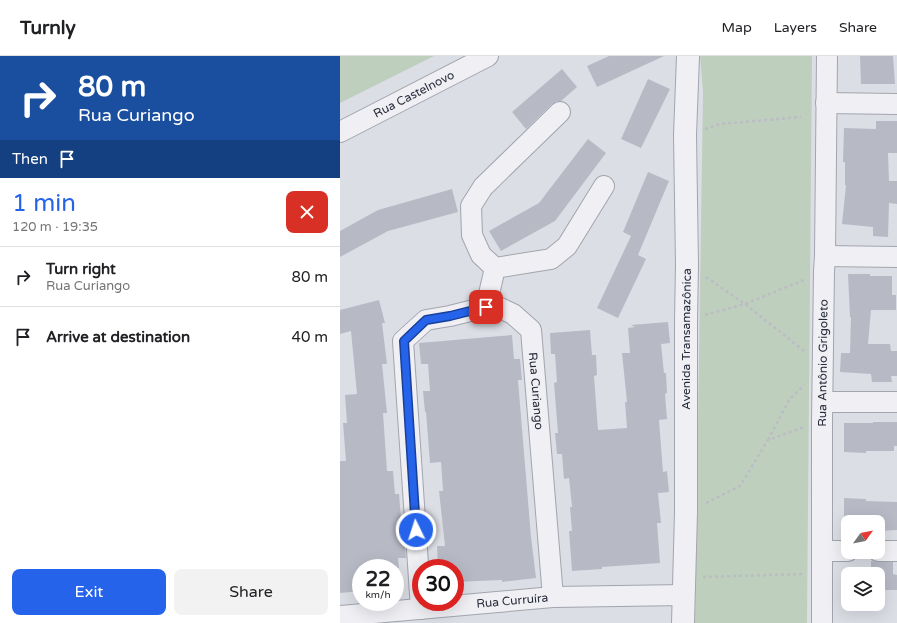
<!DOCTYPE html>
<meta charset="utf-8">
<style>
body{margin:0;font-family:"Varela Round",sans-serif;background:#f2f2f2;color:#202124;height:100vh;display:flex;flex-direction:column;font-size:15px;white-space:nowrap}
*{box-sizing:border-box;margin:0}
p{font-size:13px;color:#757577}
.icon{flex:none;width:22px;height:22px;fill:none;stroke:currentColor;stroke-width:2;stroke-linecap:round;stroke-linejoin:round}
.map{position:relative;flex:1;overflow:hidden}
.side{display:flex;flex-direction:column;background:#fff;width:340px}
.side>*{flex:none}
.top-card{background:#1a4fa0;color:#fff;overflow:hidden}
.needle{width:26px;rotate:57deg}
.fabs{position:absolute;left:501px;top:459px;display:grid;gap:8px}
.fabs a{display:grid;place-items:center;width:44px;height:44px;border-radius:8px;background:#fff;box-shadow:0 4px 16px #0002;font-size:20px}
.speed{position:absolute;left:12px;top:503px;display:flex;gap:8px;font-size:20px;font-weight:700;text-align:center}
.speed>*{display:grid;place-content:center;width:52px;height:52px;border-radius:50%;background:#fff;box-shadow:0 4px 16px #0002;line-height:1}
.speed small{font-size:10px;font-weight:400}
.speed .limit{border:6px solid #d22;background:#fff;color:#111}
.pin{position:absolute;display:grid;place-items:center;width:34px;height:34px;color:#fff;margin:-17px;border-radius:8px;box-shadow:0 2px 6px #0006}
.me{position:absolute;width:44px;margin:-22px;rotate:356deg;stroke-linejoin:round;filter:drop-shadow(0 0 3px #0008)}
.turn{display:flex;align-items:center;gap:14px;height:84px;padding:0 12px;font-size:18px}
.turn .icon{width:52px;height:52px;stroke-width:2.5}
.turn b{display:block;font-size:28px;line-height:34px}
.then{display:flex;align-items:center;height:38px;padding:0 12px;background:#0003;gap:8px;font-size:15px}
.round{display:grid;place-items:center;flex:none;width:42px;height:42px;border-radius:8px;background:#f2f2f2}
.head{display:flex;align-items:center;justify-content:space-between;height:68px;padding:0 12px}
h1{font-size:24px;font-weight:600;line-height:30px;color:#2563eb}
.button{display:flex;gap:8px;margin-top:auto;padding:8px 12px}
.button a{flex:1;height:46px;border-radius:8px;background:#2563eb;color:#fff;font-size:16px;font-weight:600;line-height:46px;text-align:center}
.button a+a{background:#f2f2f2;color:#202124}
ul{padding:0;list-style:none}
li{display:flex;align-items:center;gap:12px;height:60px;padding:0 12px;border-top:1px solid #e0e0e0}
li div{flex:1}
li b{display:block;font-size:15px}
li em{font-style:normal}
header{display:flex;align-items:center;gap:24px;box-sizing:border-box;height:56px;padding:0 20px;background:#fff;border-bottom:1px solid #e0e0e0}
header strong{font-size:19px}
nav{display:flex;gap:22px;margin-inline-start:auto;font-size:14px}
main{display:flex;flex:1;min-height:0}
.map>svg:first-child{display:block}
</style>
<header>
<strong>Turnly</strong>
<nav><a>Map</a><a>Layers</a><a>Share</a></nav>
</header>
<main>
<section class="side">
<div class="top-card">
<div class="turn"><svg class="icon" aria-label="right" viewBox="0 0 24 24"><path d="M7 20v-9h11M14 6l5 5-5 5"/></svg><div><b>80 m</b>Rua Curiango</div></div>
<div class="then">Then<svg class="icon" aria-label="arrive" viewBox="0 0 24 24"><path d="M6 21V4h12l-3 4 3 4H6"/></svg></div>
</div>
<div class="head"><div><h1>1 min</h1><p>120 m · 19:35</p></div><a class="round" style="background:#d93025;color:#fff"><svg class="icon" aria-label="close" viewBox="0 0 24 24"><path d="M6 6l12 12M18 6L6 18"/></svg></a></div>
<ul>
<li><svg class="icon" aria-label="right" viewBox="0 0 24 24"><path d="M7 20v-9h11M14 6l5 5-5 5"/></svg><div><b>Turn right</b><p>Rua Curiango</p></div><em>80 m</em></li>
<li><svg class="icon" aria-label="arrive" viewBox="0 0 24 24"><path d="M6 21V4h12l-3 4 3 4H6"/></svg><div><b>Arrive at destination</b></div><em>40 m</em></li>
</ul>
<div class="button"><a>Exit</a><a>Share</a></div>
</section>
<div class="map">
<svg width="557" height="567" viewBox="0 0 557 567">
<rect width="100%" height="100%" fill="#dcdee5"/>
<path fill="#bfcfbe" d="M0 0H94L0 47Z
M360 0H472L467 567H355L363 36Z"/>
<path fill="#b7bac5" d="M269 0H324L257 31 247 10Z
M520 0H553L555 28H521Z
M222 13 237 31 221 45H217L212 48 186 73 172 56Z
M308 23 330 33 301 92 281 83Z
M536 65H557V97H548L549 125H557V148L549 147 548 181 533 180V171L502 168 506 129H505V106H503L504 72 536 73Z
M248 83 266 97 215 165 161 195 149 175 199 147Z
M308 116 329 125 298 199 306 203 278 262 257 252 291 180 283 176Z
M112 133 118 156 48 175 0 201V175L38 154Z
M508 218H530V220H552V239H556V254H531L528 288H550L551 295H557V320H551L552 326H532L531 318 500 316 501 297H510L511 261H510Z
M39 244 45 267H42L47 308H42L47 357H43L47 415H53L55 438H59L61 462H63L66 502H58L59 512H21V535L0 537V405H6L3 367H7L5 339 17 338 11 275 0 278V254Z
M328 266 330 287 321 288 324 317H326L327 337 325 338 327 363 319 364 323 416 327 415 329 436 318 437 321 467H317L320 507 262 511V513L232 515 229 475H232L230 451H232L229 422 224 423 222 398H217L215 377H218L214 327 217 326 215 298H211L210 277 250 274 252 299H256L257 319 254 320 258 374 287 372 285 346H287L282 297H290L288 272 295 271 291 269Z
M172 279 174 303H180L182 324H178L191 481 196 522 162 526V524L115 526V512H98L97 490H105L99 435H103L101 406 90 407 86 356H85L83 335H90L88 308H81L79 287Z
M533 366H557V390H554V395H526V397L504 396V367H533Z
M504 442 526 443V445L557 446V474L538 475V466H504Z
M531 505 538 506H553V518L557 519V534H538V518H531Z"/>
<g fill="none" stroke-linecap="round" stroke-linejoin="round">
<g stroke="#a2a5ae" stroke-width="22">
<g id="minor">
<path d="M486 47 557 48"/>
<path id="s1" d="M0 76 148 0"/>
<path d="M485 200 557 201"/>
<path d="M155 212 141 199 132 179 131 150 143 131 220 56"/>
<path d="M146 251 155 212 211 203 227 190 264 130"/>
<path d="M483 346H557"/>
<path d="M482 495H508"/>
<path d="M538 495H557"/>
<path id="s2" d="M81 553 63 285 86 264 110 260 146 251H158L173 258 191 274 213 541"/>
<path id="s3" d="M0 560 213 541 344 539"/>
<path id="s4" d="M482 567V365L484 215 485 200 487 0"/>
</g>
</g>
<g stroke="#a2a5ae" stroke-width="24">
<g id="tertiary">
<path id="s5" d="M343 567 346 456V265L347 209 345 79 348 0"/>
</g>
</g>
<path stroke="#bbbcc4" stroke-width="2.5" stroke-dasharray="3 3" stroke-linecap="butt" d="M365 73 380 68 461 61
M366 221 405 248 464 295
M365 259 405 248 466 223
M428 384 449 344 464 329
M366 447 400 430 428 384 464 371
M363 521 465 518"/>
<use href="#minor" stroke="#efeff4" stroke-width="20"/>
<use href="#tertiary" stroke="#efeff4" stroke-width="22"/>
</g>
<g fill="none" stroke-linecap="round" stroke-linejoin="round">
<g stroke="#184099" stroke-width="10">
<path id="route" d="M76 474 64 285 86 264 110 260 146 251"/>
</g>
<use href="#route" stroke="#2563eb" stroke-width="7"/>
</g>
<g text-anchor="middle" stroke-width="4" stroke-linejoin="round" paint-order="stroke">
<g font-size="12" fill="#272b3a" stroke="#ebedf3">
<text dy="4" stroke="none"><textPath href="#s1" startOffset="83">Rua Castelnovo</textPath></text>
<text dy="4" stroke="none"><textPath href="#s5" startOffset="284">Avenida Transamazônica</textPath></text>
<text dy="4" stroke="none"><textPath href="#s4" startOffset="260">Rua Antônio Grigoleto</textPath></text>
<text dy="4" stroke="none"><textPath href="#s2" startOffset="475">Rua Curiango</textPath></text>
<text dy="4" stroke="none"><textPath href="#s3" startOffset="173">Rua Curruíra</textPath></text>
</g>
</g>
</svg>
<div class="fabs">
<a><svg class="needle" viewBox="-14 -14 28 28"><path d="M0-13l5 13h-10z" fill="#e53935"/><path d="M0 13l5-13h-10z" fill="#757577"/></svg></a>
<a><svg class="icon" aria-label="layers" viewBox="0 0 24 24"><path d="M12 4l9 5-9 5-9-5zM3 14l9 5 9-5"/></svg></a>
</div>
<div class="speed"><div>22<small>km/h</small></div><div class="limit">30</div></div>
<div class="pin" style="left:146px;top:251px;background:#d93025"><svg class="icon" aria-label="arrive" viewBox="0 0 24 24"><path d="M6 21V4h12l-3 4 3 4H6"/></svg></div>
<svg class="me" style="left:76px;top:474px" viewBox="-20 -20 40 40"><circle r="17" fill="#2563eb" stroke="#fff" stroke-width="3"/><path d="M0-11L8 9 0 5-8 9z" fill="#fff"/></svg>
</div>
</main>
